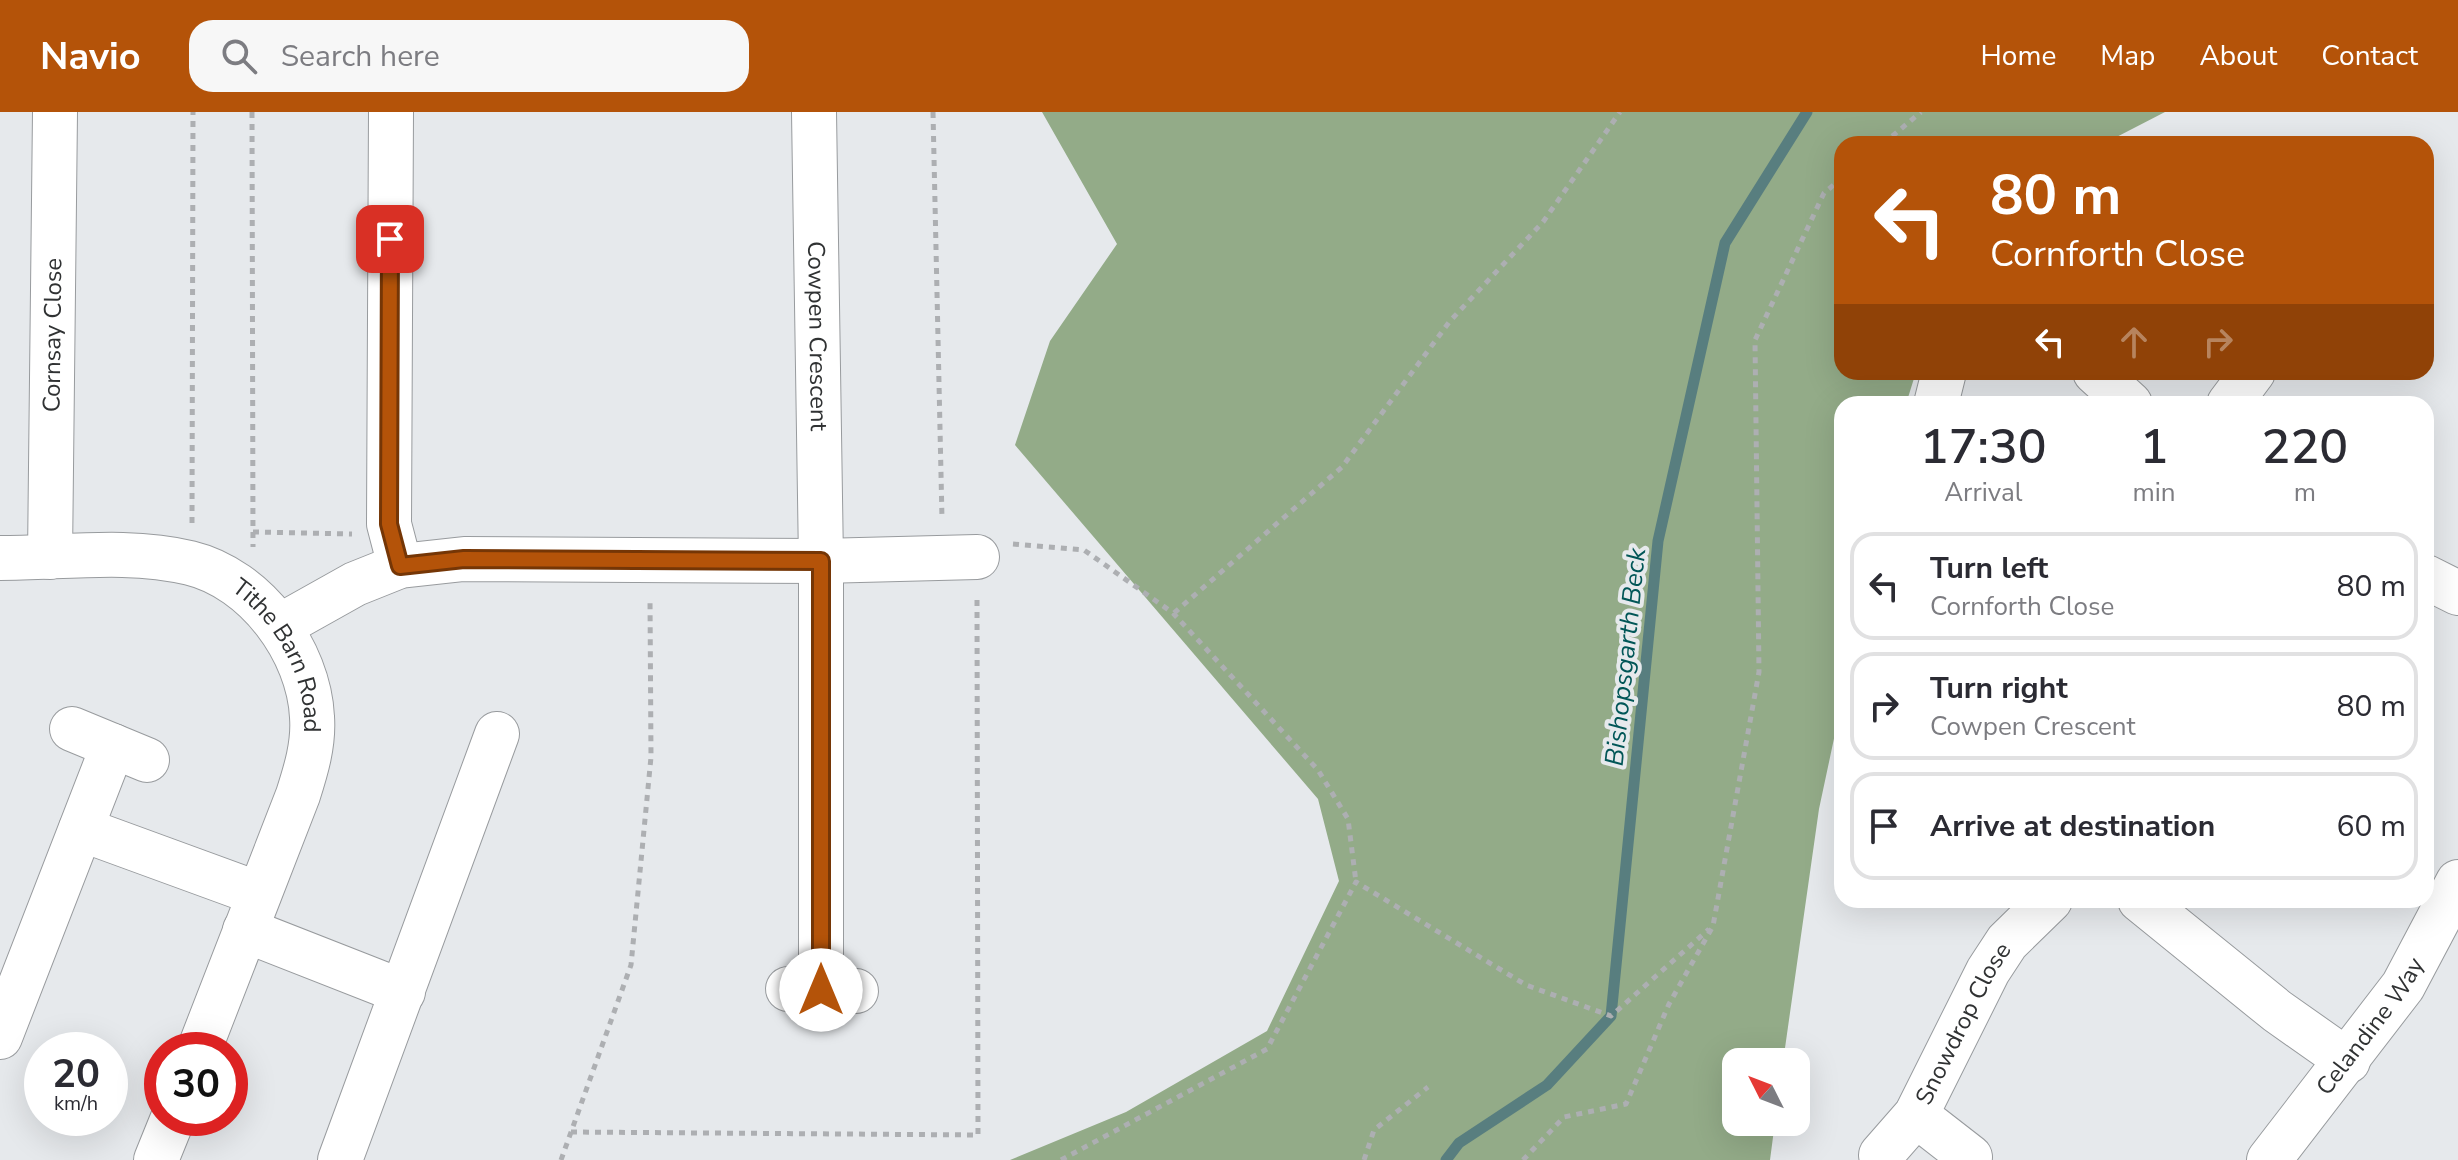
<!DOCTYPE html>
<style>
body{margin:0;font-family:"Nunito Sans",sans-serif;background:#f7f7f7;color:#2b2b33;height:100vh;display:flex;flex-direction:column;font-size:30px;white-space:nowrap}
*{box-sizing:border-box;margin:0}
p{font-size:26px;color:#7c7c81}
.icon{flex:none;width:44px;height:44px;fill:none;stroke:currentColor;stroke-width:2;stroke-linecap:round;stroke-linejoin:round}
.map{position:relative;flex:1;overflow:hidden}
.sheet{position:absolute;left:1834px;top:284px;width:600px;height:512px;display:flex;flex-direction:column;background:#fff;border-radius:24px;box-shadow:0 8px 32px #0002}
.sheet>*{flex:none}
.top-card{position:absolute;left:1834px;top:24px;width:600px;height:244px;border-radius:24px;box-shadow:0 8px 32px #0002;background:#b45309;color:#fff;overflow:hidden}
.needle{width:52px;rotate:312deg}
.fabs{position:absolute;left:1722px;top:936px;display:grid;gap:16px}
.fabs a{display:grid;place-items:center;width:88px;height:88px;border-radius:16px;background:#fff;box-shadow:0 8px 32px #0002;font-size:40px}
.speed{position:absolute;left:24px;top:920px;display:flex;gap:16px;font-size:40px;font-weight:700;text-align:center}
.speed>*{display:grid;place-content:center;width:104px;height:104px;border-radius:50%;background:#fff;box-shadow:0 8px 32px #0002;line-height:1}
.speed small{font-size:20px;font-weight:400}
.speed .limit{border:12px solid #d22;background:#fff;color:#111}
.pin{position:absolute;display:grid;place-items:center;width:68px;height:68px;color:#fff;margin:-34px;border-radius:16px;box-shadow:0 4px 12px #0006}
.me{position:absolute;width:88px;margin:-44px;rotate:0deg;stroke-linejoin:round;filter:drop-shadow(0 0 6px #0008)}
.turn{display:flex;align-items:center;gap:28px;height:168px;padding:0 24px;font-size:36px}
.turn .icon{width:104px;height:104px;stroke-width:2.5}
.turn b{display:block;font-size:56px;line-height:68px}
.lanes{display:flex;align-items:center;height:76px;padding:0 24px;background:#0003;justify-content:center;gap:40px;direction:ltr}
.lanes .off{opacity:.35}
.eta{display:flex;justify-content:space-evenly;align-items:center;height:136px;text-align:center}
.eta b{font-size:48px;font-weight:600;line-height:56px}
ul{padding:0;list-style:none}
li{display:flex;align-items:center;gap:24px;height:108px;margin:0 16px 12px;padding:0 8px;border:4px solid #e1e1e2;border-radius:24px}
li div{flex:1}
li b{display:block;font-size:30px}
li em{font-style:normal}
header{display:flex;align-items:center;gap:48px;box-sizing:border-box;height:112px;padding:0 40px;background:#b45309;color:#fff}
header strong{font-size:38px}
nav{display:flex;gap:44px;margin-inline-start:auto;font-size:28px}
.search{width:560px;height:72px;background:#f7f7f7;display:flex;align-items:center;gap:20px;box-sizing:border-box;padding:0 28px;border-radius:24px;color:#7c7c81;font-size:30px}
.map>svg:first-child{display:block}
</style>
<header>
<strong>Navio</strong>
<div class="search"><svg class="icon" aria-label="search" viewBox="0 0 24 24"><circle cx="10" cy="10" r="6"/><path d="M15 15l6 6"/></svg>Search here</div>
<nav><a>Home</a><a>Map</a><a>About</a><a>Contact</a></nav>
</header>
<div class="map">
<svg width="2458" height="1048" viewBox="0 0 2458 1048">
<rect width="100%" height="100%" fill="#e6e9ec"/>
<path fill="#93ab88" d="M1042 0H2165L2103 32H1842V260H1916L1906 292H1842V589L1819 697 1783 950H1736V1010H1775L1770 1048H1010L1126 1000 1267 919 1339 769 1318 687 1015 333 1050 229 1117 132Z"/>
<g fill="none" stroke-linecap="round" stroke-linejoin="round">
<path stroke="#587e7f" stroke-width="11" d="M1446 1048 1459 1031 1547 973 1611 904 1658 429 1725 131 1807 0"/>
<g stroke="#989b9e" stroke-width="46">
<g id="minor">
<path d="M391 0 389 412 400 454"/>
<path id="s1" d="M814 0 821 449V878"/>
<path d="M2095 260 2130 292"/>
<path d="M1936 292 1944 260"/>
<path d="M2229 292 2253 260"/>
<path id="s2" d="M50 445 55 0"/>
<path id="s3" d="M0 446C62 446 129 436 190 451 256 467 309 539 312 605 314 632 306 658 298 683L199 938"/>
<path d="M2426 465 2458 481"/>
<path d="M280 514 355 472 400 454 464 447 821 449 977 445"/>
<path d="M72 617 147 648"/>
<path d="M81 717 259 782"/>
<path d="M2140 788 2277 899 2348 949"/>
<path d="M245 818 403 880"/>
<path d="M788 877 856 879"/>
<path d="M0 925 113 634"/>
<path d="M1916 1003 1970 1045"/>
<path id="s4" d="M1881 1043 1916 1003 1988 859 2007 830 2050 788"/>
<path d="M156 1048 173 1006"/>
<path d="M340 1048 497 622"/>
<path id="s5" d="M2269 1048 2403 874 2458 770"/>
</g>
</g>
<path stroke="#adafb2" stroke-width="5" stroke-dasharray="6 6" stroke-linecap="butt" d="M252 0 253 435
M933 0 942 407
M1883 32 1921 0
M192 411 193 0
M253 420 352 422
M1013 432 1084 438 1173 501 1318 658 1348 707 1356 770
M1174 501 1342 355 1450 209 1543 110 1620 0
M571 1020 978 1023 977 486
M561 1048 631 853 651 645 650 486
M1061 1048 1267 937 1356 770 1526 873 1611 904 1709 817
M1364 1048 1374 1018 1428 975
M1523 1048 1564 1005 1626 992 1669 892 1713 814 1759 560 1755 228 1824 81 1842 66"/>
<use href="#minor" stroke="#fff" stroke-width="44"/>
</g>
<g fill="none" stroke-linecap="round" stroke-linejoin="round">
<g stroke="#753606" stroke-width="20">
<path id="route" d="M390 127 389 412 400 454 464 447 821 449V878"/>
</g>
<use href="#route" stroke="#b45309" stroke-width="14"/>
</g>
<g text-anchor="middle" stroke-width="8" stroke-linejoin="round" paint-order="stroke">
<g font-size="24" fill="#303233" stroke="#e6e9ec">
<text dy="8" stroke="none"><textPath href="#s2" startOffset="222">Cornsay Close</textPath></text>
<text dy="8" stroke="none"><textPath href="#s1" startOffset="224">Cowpen Crescent</textPath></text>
<text dy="8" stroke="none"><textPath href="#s3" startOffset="328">Tithe Barn Road</textPath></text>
<text dy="8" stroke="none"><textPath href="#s4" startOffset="156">Snowdrop Close</textPath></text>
<text dy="8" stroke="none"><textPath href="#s5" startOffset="168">Celandine Way</textPath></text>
</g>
<g font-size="26" font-style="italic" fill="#015657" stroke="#e6e9ec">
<text transform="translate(1625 545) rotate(-84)" y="9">Bishopsgarth Beck</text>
</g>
</g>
</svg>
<div class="fabs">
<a><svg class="needle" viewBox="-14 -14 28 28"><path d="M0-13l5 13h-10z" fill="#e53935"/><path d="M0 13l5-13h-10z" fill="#7c7c81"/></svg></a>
</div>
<div class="speed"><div>20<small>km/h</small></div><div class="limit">30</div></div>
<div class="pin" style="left:390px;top:127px;background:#d93025"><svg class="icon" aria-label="arrive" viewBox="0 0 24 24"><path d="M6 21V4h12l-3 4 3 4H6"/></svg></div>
<svg class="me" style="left:821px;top:878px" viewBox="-20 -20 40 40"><circle r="19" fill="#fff"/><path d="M0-13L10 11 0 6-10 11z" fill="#b45309"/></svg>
<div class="top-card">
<div class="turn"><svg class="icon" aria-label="left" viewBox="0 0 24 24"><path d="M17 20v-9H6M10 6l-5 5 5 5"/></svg><div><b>80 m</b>Cornforth Close</div></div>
<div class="lanes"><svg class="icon" aria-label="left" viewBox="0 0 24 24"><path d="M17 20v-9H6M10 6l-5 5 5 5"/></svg><svg class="icon off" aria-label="ahead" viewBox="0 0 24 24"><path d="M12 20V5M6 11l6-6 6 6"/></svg><svg class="icon off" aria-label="right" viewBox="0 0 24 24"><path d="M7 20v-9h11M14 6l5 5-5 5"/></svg></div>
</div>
<section class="sheet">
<div class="eta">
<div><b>17:30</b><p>Arrival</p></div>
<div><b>1</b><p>min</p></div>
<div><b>220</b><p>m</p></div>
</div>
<ul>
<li><svg class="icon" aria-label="left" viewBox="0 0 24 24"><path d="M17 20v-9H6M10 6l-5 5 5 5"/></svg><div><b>Turn left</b><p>Cornforth Close</p></div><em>80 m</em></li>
<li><svg class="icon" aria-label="right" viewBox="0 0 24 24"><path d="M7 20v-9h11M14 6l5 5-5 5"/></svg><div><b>Turn right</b><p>Cowpen Crescent</p></div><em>80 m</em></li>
<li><svg class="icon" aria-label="arrive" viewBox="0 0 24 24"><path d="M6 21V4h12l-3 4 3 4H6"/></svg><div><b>Arrive at destination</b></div><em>60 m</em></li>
</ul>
</section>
</div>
